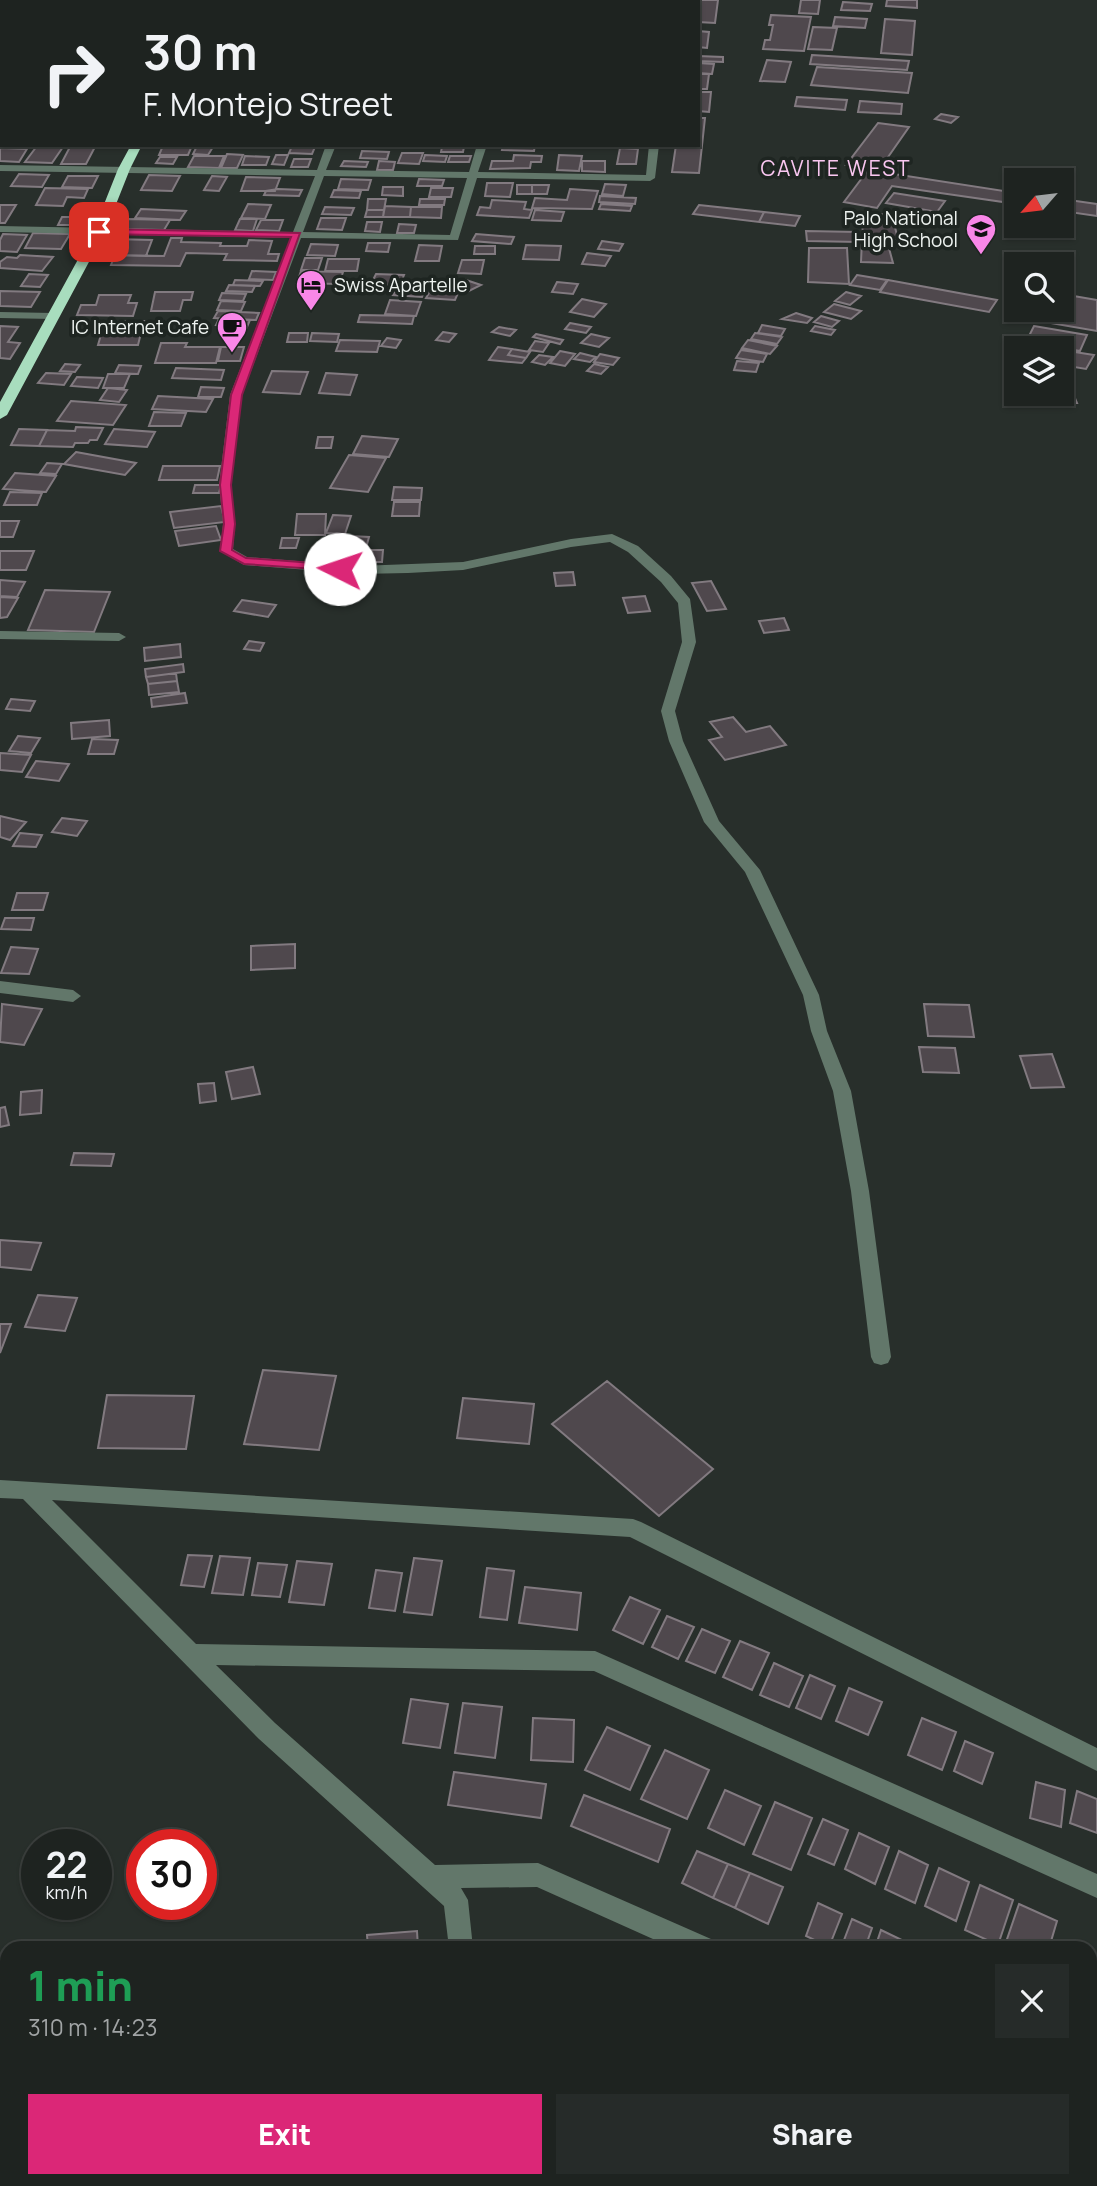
<!DOCTYPE html>
<meta charset="utf-8">
<style>
body{margin:0;font-family:Manrope,sans-serif;background:#262b29;color:#f1f3f6;height:100vh;display:flex;flex-direction:column;font-size:26px;white-space:nowrap}
*{box-sizing:border-box;margin:0}
p{font-size:23px;color:#a1a4a5}
.icon{flex:none;width:38px;height:38px;fill:none;stroke:currentColor;stroke-width:2;stroke-linecap:round;stroke-linejoin:round}
.map{position:relative;flex:1;overflow:hidden}
.sheet{position:absolute;left:0px;top:1941px;width:1097px;height:247px;display:flex;flex-direction:column;background:#1e2320;border-radius:21px 21px 0 0;box-shadow:0 2px 5px #0004,0 0 0 2px #3c403e}
.sheet>*{flex:none}
.banner{position:absolute;left:0px;top:0px;width:700px;height:147px;box-shadow:0 2px 5px #0004,0 0 0 2px #3c403e;background:#1e2320;color:#f1f3f6;overflow:hidden}
.needle{width:46px;rotate:242deg}
.controls{position:absolute;left:1004px;top:168px;display:grid;gap:14px}
.controls a{display:grid;place-items:center;width:70px;height:70px;border-radius:0px;background:#1e2320;box-shadow:0 2px 5px #0004,0 0 0 2px #3c403e;font-size:35px}
.speed{position:absolute;left:21px;top:1829px;display:flex;gap:14px;font-size:35px;font-weight:700;text-align:center}
.speed>*{display:grid;place-content:center;width:91px;height:91px;border-radius:50%;background:#1e2320;box-shadow:0 2px 5px #0004,0 0 0 2px #3c403e;line-height:1}
.speed small{font-size:18px;font-weight:400}
.speed .limit{border:10px solid #d22;background:#fff;color:#111}
.pin{position:absolute;display:grid;place-items:center;width:60px;height:60px;color:#fff;margin:-30px;border-radius:14px;box-shadow:0 4px 10px #0006}
.me{position:absolute;width:77px;margin:-38px;rotate:274deg;stroke-linejoin:round;filter:drop-shadow(0 0 5px #0008)}
.turn{display:flex;align-items:center;gap:24px;height:147px;padding:0 28px;font-size:32px}
.turn .icon{width:91px;height:91px;stroke-width:2.5}
.turn b{display:block;font-size:49px;line-height:60px}
.round{display:grid;place-items:center;flex:none;width:74px;height:74px;border-radius:0px;background:#262b29}
.head{display:flex;align-items:center;justify-content:space-between;height:119px;padding:0 28px}
h1{font-size:42px;font-weight:800;line-height:52px;color:#1e9e55}
.primary-button{display:flex;gap:14px;margin-top:auto;padding:14px 28px}
.primary-button a{flex:1;height:80px;border-radius:0px;background:#db2777;color:#fff;font-size:28px;font-weight:800;line-height:80px;text-align:center}
.primary-button a+a{background:#262b29;color:#f1f3f6}
.map>svg:first-child{display:block}
</style>
<div class="map">
<svg width="1097" height="2186" viewBox="0 0 1097 2186">
<rect width="100%" height="100%" fill="#282f2b"/>
<path fill="#4f484d" stroke="#827a80" stroke-width="2" d="M691 0H718L715 23 698 22V2Z
M801 0H820L818 14 799 13Z
M887 0H917V8L886 6Z
M843 2 872 4 870 11 841 10Z
M771 15 811 17 804 51 763 49 765 40H770L773 25H769Z
M835 17 867 19 865 28 833 26Z
M885 19 915 21 912 55 881 53Z
M813 27 837 28 832 50 808 49Z
M698 31 709 32 707 48 698 47Z
M812 55 909 61 907 70 810 64Z
M698 56 723 57V62L698 61Z
M767 60 791 62 785 82 760 81Z
M698 63 714 64 712 74 698 73Z
M817 67 912 73 908 93 811 85Z
M698 74H709L707 89H698Z
M698 92H711L709 112 698 111Z
M797 97 847 100 845 110 795 106Z
M860 101 902 104 901 114 858 112Z
M941 114 958 117 951 123 935 119Z
M698 118H705L699 173 672 172 676 145H698Z
M878 123 909 127 879 170 846 165Z
M71 145H96L86 164H61Z
M503 145H535L534 151 502 150Z
M37 146 63 147 52 163 25 162Z
M197 146 213 147 208 155 193 154Z
M292 146 315 147 312 154 289 153Z
M442 147H464L463 152H441Z
M0 148 27 149 19 162 0 161Z
M162 148H191L188 155H159Z
M620 148 638 149 636 164H617Z
M362 151 389 152 387 159 360 158Z
M402 153H423L419 164 398 163Z
M227 154 243 155 237 168H221Z
M276 155H288L284 165 272 164Z
M425 155 447 156 445 162 423 161Z
M514 155 542 156 541 162H531L530 168 490 169 492 161H513Z
M559 155 582 156 579 171 557 170Z
M194 156H224L219 168 188 167Z
M245 156 269 157 266 165H242Z
M450 156H471L469 162H448Z
M160 157H177L173 164 156 163Z
M294 159H311L308 167H291Z
M344 161 368 162 366 167 341 166Z
M379 161 395 162 393 170H377Z
M582 161H605V172L582 171Z
M868 170 1017 193V204L892 186 877 208 844 202Z
M19 174 49 175 42 187 11 186Z
M149 175 180 176 172 191 141 190Z
M68 176H98L92 188 62 187Z
M212 176 227 177 219 191 204 190Z
M246 177 280 178 275 191H241Z
M341 179 371 180 368 190 338 189Z
M419 179 444 180 442 186H417Z
M487 183H513L510 197 485 196Z
M605 184 626 185 623 196 602 194Z
M517 185H532V194H517Z
M532 185H549L547 194H532Z
M383 187H403V196L382 195Z
M45 188 88 189 84 198 67 197 63 206 36 205Z
M431 188H453L451 197H429Z
M278 189 302 190 299 196 264 195 266 191Z
M570 189 598 191 592 209 532 208 535 198 567 200Z
M334 190 361 191 359 198 331 197Z
M894 193 945 201 937 212 886 203Z
M600 196 636 198 635 204 599 202Z
M368 199H386L384 210H367Z
M420 199H445L444 205H419Z
M1062 199 1097 204V216L1062 211Z
M492 200 526 202 524 209 532 210 529 218 477 215 480 207 490 208Z
M248 204 271 205 265 219 241 218Z
M601 204 632 206 630 211 599 209Z
M0 205H16L5 223H0Z
M699 205 764 212 759 222 693 214Z
M385 206 411 207 410 217H383Z
M325 207 354 208 351 215 322 214Z
M411 207H442L441 218 410 217Z
M141 209 186 211 180 220 135 218Z
M367 210H384L383 217H365Z
M535 210 564 212 561 221 532 220Z
M764 212 800 216 795 226 759 222Z
M860 214H892L898 240 864 237Z
M62 217H78L74 225H58Z
M321 218H346L342 230 317 229Z
M128 219 170 220 164 230 122 229Z
M240 219H257L253 231 235 230Z
M261 220H283L279 231 256 230Z
M367 222H382L380 232 365 231Z
M399 224 416 225 414 233H397Z
M806 231 858 232 859 242 807 241Z
M33 233 70 234 61 249 25 248Z
M3 234 27 235 17 252 0 251V240Z
M476 234 514 237 511 244 472 241Z
M171 238H182L181 242 221 243 220 246H247L249 240 272 241 268 254H279L277 261 224 260 227 254 186 253 180 266 111 265 115 255 164 256Z
M112 239 152 240 146 256 106 255Z
M862 239 887 241 893 263 861 262Z
M602 241 623 244 619 251 598 249Z
M368 243H390L388 252 366 251Z
M311 244 338 245 335 256 307 255Z
M419 245 442 246 439 261H415Z
M526 245 561 246 559 260 523 259Z
M475 246H495V254H474Z
M809 248H847L849 284 808 282Z
M587 253 611 256 605 266 582 264Z
M20 255 53 257 42 271 0 268V262L7 257 17 258Z
M305 258H322L318 270H301Z
M328 259H359L357 271H325Z
M462 260H484L481 274 458 273Z
M252 271 276 272 273 280 249 279Z
M301 271 343 272 339 284 297 283Z
M29 274 48 275 40 287 21 286Z
M376 274 404 275 400 285 371 284Z
M857 275 887 280 880 290 850 285Z
M463 279 481 285 465 293 448 287Z
M235 280 263 281 260 286 233 285Z
M888 280 997 300 989 312 880 292Z
M557 282 578 284 573 294 552 292Z
M229 285 255 286 252 292 226 291Z
M397 287 425 289 422 297 393 295Z
M0 291 40 292 31 307 0 306Z
M430 291 458 293 455 300 426 298Z
M155 292H193L191 300H183L180 311H151Z
M846 292 861 296 850 305 835 301Z
M222 293 246 294 243 301 219 300Z
M1062 294 1097 300V331L1010 316 1017 305V310H1062Z
M99 295H131L128 303H137L133 316 77 315 81 305H96Z
M582 299 606 304 594 317 570 312Z
M390 300 421 302 416 316 385 314Z
M221 301 245 302 241 311 217 310Z
M834 304 861 311 851 319 824 312Z
M218 311 259 313 256 320 214 318Z
M796 313 812 318 807 323 782 319Z
M360 315 414 316 412 324 358 322Z
M821 316 839 321 832 327 814 322Z
M219 319 250 320 247 327 216 325Z
M105 321H144L138 345H98Z
M570 323 591 327 586 333 565 329Z
M762 325 785 329 781 336 758 333Z
M0 326 18 327 8 342 20 343 10 359 0 358Z
M227 326 247 327 245 332 224 331Z
M815 326 835 330 831 335 811 331Z
M1034 326 1087 335 1080 351 1026 342Z
M499 327 516 330 510 336 492 332Z
M443 332 456 334 449 342 436 340Z
M289 333H308L307 342H287Z
M312 333 339 334 337 342 310 341Z
M755 333 782 337 777 344 751 339Z
M536 334 563 340 560 344 533 337Z
M591 334 609 338 599 347 581 343Z
M387 338 401 340 396 348 381 346Z
M340 340 380 341 377 352 336 351Z
M748 340 777 346 770 354 742 348Z
M535 341 549 343 543 352 529 350Z
M161 343H187L185 347H220L216 363H155Z
M221 347H244L240 361H218Z
M498 347 512 349 508 355 526 358 522 363 489 360Z
M512 349 530 352 526 358 508 355Z
M741 350 767 354 763 362 736 358Z
M1062 350 1094 355 1086 369 1062 365Z
M560 351 575 354 565 366 550 363Z
M580 353 596 357 590 362 574 359Z
M600 354 619 358 613 365 594 362Z
M539 355 553 357 545 365 532 362Z
M737 361 759 363 756 372 734 370Z
M65 364 80 365 75 372 60 371Z
M594 364 608 367 601 374 587 371Z
M119 365 141 366 138 374 115 373Z
M176 368 224 370 221 380 172 378Z
M272 371 308 372 300 394 263 392Z
M46 373 71 374 64 385 38 383Z
M326 373 357 375 350 395 319 393Z
M108 374H130L124 388H103Z
M1062 374H1065L1077 403H1044L1041 394H1062Z
M77 377 103 378 98 388 71 386Z
M201 387 224 388 221 397H198Z
M108 388 127 390 119 402 100 400Z
M158 396 213 399 206 412 152 409Z
M71 401 126 405 113 425 57 421Z
M154 412 186 413 181 426H149Z
M76 427 103 428 97 440H90L88 443H75L73 447 39 446 47 430 75 431Z
M19 429 47 430 39 446 11 445Z
M114 429 155 432 147 447 105 444Z
M362 436 398 439 389 457 353 454Z
M318 437H333L331 448H316Z
M76 452 136 463 125 475 64 464Z
M349 455 386 458 368 492 330 488Z
M47 463 62 464 56 474 40 473Z
M163 466H220L217 480H159Z
M15 473 56 476 46 492 3 489Z
M195 485H221L219 493H193Z
M394 487 422 488 421 500H392Z
M10 492 42 493 37 505H4Z
M394 502H420L419 516H392Z
M221 506 225 522 174 528 170 512Z
M297 514H326L325 535H295Z
M333 515 351 516 345 534 326 533Z
M0 521H19L13 537H0Z
M216 526 221 540 179 546 175 531Z
M350 536 369 537 366 548 347 547Z
M282 538H299L296 548H280Z
M346 550H383L382 562H345Z
M0 551H34L26 570H0Z
M573 572 575 585 556 586 554 573Z
M0 580 25 582 17 597 0 596Z
M711 581 726 609 707 611 692 583Z
M45 590 110 592 94 632 28 630Z
M645 596 650 611 628 613 623 598Z
M0 597 18 598 7 617 0 618Z
M242 600 276 605 268 617 234 611Z
M784 618 789 630 764 633 759 621Z
M249 641 264 643 260 651 244 649Z
M180 644 181 657 145 661 144 648Z
M183 664 184 672 146 677 145 669Z
M176 673 177 681 148 684 146 677Z
M177 681 179 692 149 695 148 684Z
M185 693 187 703 152 707 151 698Z
M11 699 35 701 30 711 6 709Z
M733 717 746 732 770 726 786 745 725 760 709 740 722 737 710 722Z
M109 720 110 736 72 739 71 723Z
M18 736 40 738 31 753 9 751Z
M92 739 118 740 114 754H88Z
M0 753 31 755 22 772 0 770Z
M36 761 69 764 59 781 26 777Z
M0 816 26 822 10 840 0 837Z
M62 818 87 821 77 836 52 832Z
M20 833 42 835 36 847 13 846Z
M17 893H48L43 910H12Z
M5 918H34L31 930 1 929Z
M295 944V968L251 970V946Z
M11 947 38 949 29 974 1 973Z
M2 1004 42 1009 24 1045 0 1042Z
M924 1004 969 1005 974 1037 928 1036Z
M919 1047 955 1048 959 1073 923 1072Z
M1052 1054 1064 1087 1031 1088 1020 1056Z
M253 1067 260 1094 232 1099 226 1072Z
M214 1083 216 1101 200 1103 198 1084Z
M42 1090 41 1113 20 1115 21 1092Z
M5 1107 9 1125 0 1127V1108Z
M74 1153 114 1154 111 1166 71 1165Z
M0 1240 41 1243 31 1270 0 1267Z
M38 1295 77 1298 65 1331 25 1327Z
M0 1324H11L0 1353Z
M263 1370 336 1376 319 1450 244 1444Z
M607 1381 713 1469 659 1516 552 1424Z
M107 1395 194 1396 186 1449 98 1448Z
M463 1398 534 1404 529 1444 457 1438Z
M188 1555 212 1556 204 1587 181 1585Z
M220 1556 250 1558 243 1595 212 1593Z
M414 1558 442 1561 432 1615 404 1612Z
M297 1561 332 1564 324 1605 289 1602Z
M258 1563 287 1565 280 1597 252 1595Z
M487 1568 514 1571 507 1620 480 1617Z
M376 1570 402 1573 395 1611 369 1608Z
M525 1587 581 1593 577 1630 519 1623Z
M630 1597 660 1610 643 1644 613 1630Z
M667 1616 694 1627 678 1659 652 1647Z
M702 1629 730 1641 715 1673 686 1661Z
M740 1641 769 1653 752 1690 723 1677Z
M774 1663 803 1676 789 1707 760 1695Z
M810 1675 835 1686 821 1719 796 1708Z
M849 1688 882 1702 868 1735 836 1721Z
M411 1699 448 1704 440 1748 403 1743Z
M463 1703 502 1707 495 1758 455 1753Z
M533 1718 574 1720 573 1762 531 1760Z
M922 1718 956 1732 942 1770 908 1755Z
M607 1727 650 1746 630 1790 585 1770Z
M965 1741 993 1753 982 1784 954 1771Z
M665 1750 709 1770 687 1819 641 1799Z
M454 1772 546 1784 541 1818 448 1805Z
M1036 1782 1065 1790 1061 1827 1030 1818Z
M725 1790 761 1806 744 1845 708 1828Z
M1077 1791 1097 1799V1833L1070 1823Z
M584 1795 670 1829 658 1862 571 1826Z
M775 1802 812 1818 791 1870 753 1854Z
M823 1819 848 1830 834 1865 808 1854Z
M859 1833 889 1847 875 1884 845 1869Z
M697 1851 728 1864 713 1898 682 1883Z
M899 1851 928 1865 915 1903 885 1889Z
M728 1864 750 1873 735 1908 713 1898Z
M939 1868 969 1882 956 1921 925 1906Z
M750 1873 783 1887 768 1924 735 1908Z
M980 1885 1013 1900 998 1945 965 1930Z
M818 1903 842 1914 829 1947 806 1936Z
M1019 1904 1057 1921 1049 1948H1004Z
M852 1919 872 1928 865 1948H841Z
M881 1930 906 1942 904 1948H875Z
M417 1931 418 1948H368L367 1935Z
M1092 1956 1097 1958V2009L1090 2007Z
M1090 2039 1097 2042V2091L1090 2088Z
M390 2180H435L436 2186H390Z
M570 2180H830L831 2186H571Z
M928 2180H979L980 2186H929Z"/>
<g fill="none" stroke-linecap="round" stroke-linejoin="round">
<path fill="#62776a" fill-rule="evenodd" d="M67 0H75L66 2Z
M172 0H208L210 2H173Z
M386 0H394V2H386Z
M521 0H529V2H521Z
M665 0H673V2H665Z
M0 47H2V53H0Z
M2 104V112L0 113V105Z
M326 145H336L326 170 469 172 477 145H487L478 172 646 175 649 145H659L655 178 650 181 477 178 458 240 301 238 242 395 231 485 235 524 233 549 247 557 359 566 463 562 571 539 612 534 638 546 671 576 690 599 696 642 675 711 683 741 719 821 760 870 819 995 827 1031 851 1091 869 1191 891 1357 888 1363 881 1365 874 1363 871 1357 851 1191 833 1091 811 1031 803 995 745 872 704 822 669 741 661 711 682 642 678 603 661 582 628 552 610 542 571 547 463 570 408 573 359 574 244 565 220 551 223 524 219 485 230 395 291 238 0 232V226L293 232 315 176 0 171V165L317 170ZM324 176 467 178 450 235 303 232Z
M0 312 53 313 58 316 53 319 0 318Z
M0 631 119 633 126 637 119 641 0 639Z
M0 981 73 990 81 996 73 1002 0 993Z
M0 1480 633 1519 641 1522 1097 1748V1771L630 1537 52 1500 196 1644 595 1651 1097 1874V1898L594 1671 216 1665 275 1723 435 1865 538 1863 711 1939 714 1948H673L537 1887 461 1888 468 1900 473 1948H449L444 1906 259 1739 23 1499 0 1498Z
M1090 2117 1097 2120V2147L1090 2144Z
M474 2180H501V2186H475Z
M872 2180H899V2186H873Z"/>
<path fill="#a8ddbe" fill-rule="evenodd" d="M210 0H220L209 2Z
M131 145H142L130 169 105 232 7 415 0 419V402L93 232 118 169Z"/>
</g>
<path fill="#db2777" stroke="#8e194d" stroke-width="2" d="M99 229 300 233 242 395 231 485 235 524 232 550 246 558 340 565 344 566V571L244 564 220 551 224 524 220 485 231 395 291 237 96 234V230Z"/>
<defs>
<g id="school-pin" transform="scale(1.575)"><path d="M0 17L-7.5 6A9.5 9.5 0 1 1 7.5 6Z" fill="#f987e8" stroke="#1e2521"/><path d="M0-5L7-2L0 1L-7-2ZM-4 1L0 2.5L4 1V4Q0 6-4 4Z" fill="#111"/></g>
<g id="hotel-pin" transform="scale(1.575)"><path d="M0 17L-7.5 6A9.5 9.5 0 1 1 7.5 6Z" fill="#f987e8" stroke="#1e2521"/><path d="M-6-4.5h1.5V1H6V5H4.5V3h-9V5H-6ZM-4 0a1.8 1.8 0 1 1 3.6 0ZM.5 0V-2.5h3Q6-2.5 6 0Z" fill="#111"/></g>
<g id="cafe-pin" transform="scale(1.575)"><path d="M0 17L-7.5 6A9.5 9.5 0 1 1 7.5 6Z" fill="#f987e8" stroke="#1e2521"/><path d="M-5.5-4.5H6V0H3Q3 3.5 0 3.5H-2.5Q-5.5 3.5-5.5 0ZM3-3.2v2h1.7v-2ZM-6 4.5H4V6H-6Z" fill="#111"/></g>
</defs>
<g fill-rule="evenodd">
<use href="#school-pin" x="981" y="229"/>
<use href="#hotel-pin" x="311" y="285"/>
<use href="#cafe-pin" x="232" y="327"/>
</g>
<g text-anchor="middle" stroke-width="7" stroke-linejoin="round" paint-order="stroke">
<g font-size="19" fill="#eef3f0" stroke="#1e2521" text-anchor="end">
<text x="958" y="225">Palo National<tspan x="958" dy="22">High School</tspan></text>
<text x="334" y="292" text-anchor="start">Swiss Apartelle</text>
<text x="209" y="334">IC Internet Cafe</text>
</g>
<g font-size="21" letter-spacing="2" fill="#fac7f1" stroke="#1e2521">
<text x="836" y="176">CAVITE WEST</text>
</g>
</g>
</svg>
<div class="controls">
<a><svg class="needle" viewBox="-14 -14 28 28"><path d="M0-13l5 13h-10z" fill="#e53935"/><path d="M0 13l5-13h-10z" fill="#a1a4a5"/></svg></a>
<a><svg class="icon" aria-label="search" viewBox="0 0 24 24"><circle cx="10" cy="10" r="6"/><path d="M15 15l6 6"/></svg></a>
<a><svg class="icon" aria-label="layers" viewBox="0 0 24 24"><path d="M12 4l9 5-9 5-9-5zM3 14l9 5 9-5"/></svg></a>
</div>
<div class="speed"><div>22<small>km/h</small></div><div class="limit">30</div></div>
<div class="pin" style="left:99px;top:232px;background:#d93025"><svg class="icon" aria-label="arrive" viewBox="0 0 24 24"><path d="M6 21V4h12l-3 4 3 4H6"/></svg></div>
<svg class="me" style="left:340px;top:569px" viewBox="-20 -20 40 40"><circle r="19" fill="#fff"/><path d="M0-13L10 11 0 6-10 11z" fill="#db2777"/></svg>
<div class="banner">
<div class="turn"><svg class="icon" aria-label="right" viewBox="0 0 24 24"><path d="M7 20v-9h11M14 6l5 5-5 5"/></svg><div><b>30 m</b>F. Montejo Street</div></div>
</div>
<section class="sheet">
<div class="head"><div><h1>1 min</h1><p>310 m · 14:23</p></div><a class="round"><svg class="icon" aria-label="close" viewBox="0 0 24 24"><path d="M6 6l12 12M18 6L6 18"/></svg></a></div>
<div class="primary-button"><a>Exit</a><a>Share</a></div>
</section>
</div>
